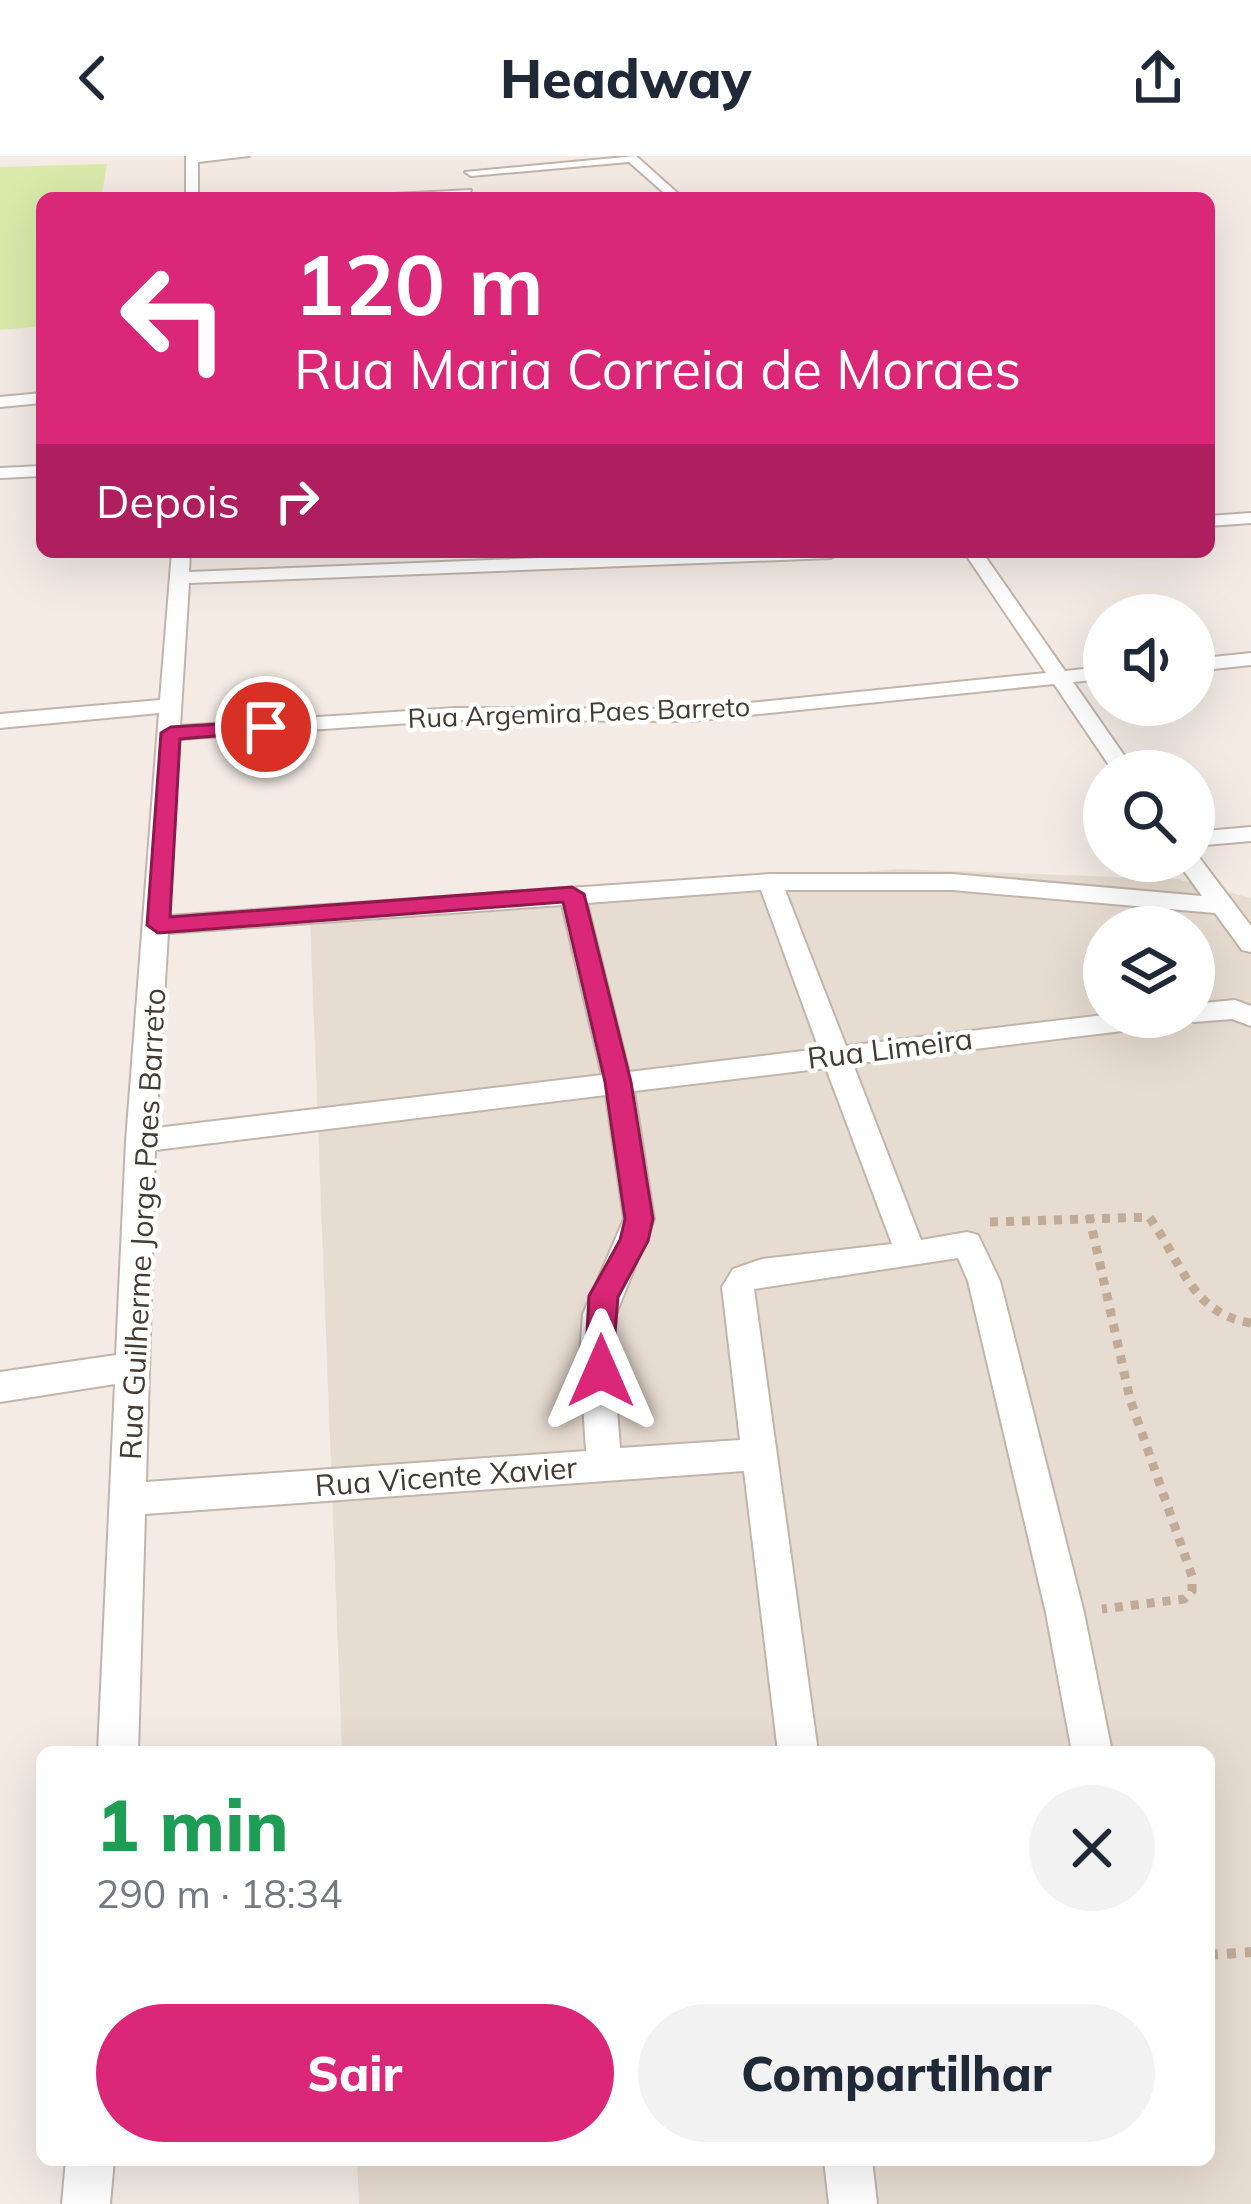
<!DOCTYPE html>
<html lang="pt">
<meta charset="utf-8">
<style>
body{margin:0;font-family:Mulish,sans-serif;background:#f2f2f3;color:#1f2937;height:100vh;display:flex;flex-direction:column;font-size:45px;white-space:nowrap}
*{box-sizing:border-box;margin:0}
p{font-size:39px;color:#747a83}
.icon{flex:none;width:66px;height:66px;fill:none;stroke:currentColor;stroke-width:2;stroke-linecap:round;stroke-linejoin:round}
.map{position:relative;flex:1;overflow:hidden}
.side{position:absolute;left:36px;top:1590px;width:1179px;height:420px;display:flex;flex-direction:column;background:#fff;border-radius:18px;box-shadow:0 12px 48px #0002}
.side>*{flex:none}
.guide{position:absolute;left:36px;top:36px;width:1179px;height:366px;border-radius:18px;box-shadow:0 12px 48px #0002;background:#db2777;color:#fff;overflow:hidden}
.buttons{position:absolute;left:1083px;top:438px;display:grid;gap:24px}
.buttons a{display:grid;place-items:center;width:132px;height:132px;border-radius:50%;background:#fff;box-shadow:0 12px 48px #0002;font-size:60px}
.pin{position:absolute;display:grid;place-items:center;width:102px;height:102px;color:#fff;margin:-51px;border:6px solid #fff;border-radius:50%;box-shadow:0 3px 12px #0007}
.me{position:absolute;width:132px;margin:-66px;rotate:0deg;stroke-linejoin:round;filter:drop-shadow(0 0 9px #0008)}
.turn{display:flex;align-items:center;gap:42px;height:252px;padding:0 60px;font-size:54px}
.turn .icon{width:156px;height:156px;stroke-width:2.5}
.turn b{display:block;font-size:84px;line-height:102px}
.then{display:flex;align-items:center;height:114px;padding:0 60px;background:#0003;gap:24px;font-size:45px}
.round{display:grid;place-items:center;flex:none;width:126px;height:126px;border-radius:63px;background:#f2f2f3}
.head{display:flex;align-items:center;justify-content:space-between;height:204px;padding:0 60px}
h1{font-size:72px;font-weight:800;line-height:90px;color:#1e9e55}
.cta{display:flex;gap:24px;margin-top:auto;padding:24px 60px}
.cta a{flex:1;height:138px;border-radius:72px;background:#db2777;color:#fff;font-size:48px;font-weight:800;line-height:138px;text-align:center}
.cta a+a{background:#f2f2f3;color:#1f2937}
header{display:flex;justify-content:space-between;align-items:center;height:156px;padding:0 60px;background:#fff;font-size:54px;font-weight:800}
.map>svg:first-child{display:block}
</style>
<header><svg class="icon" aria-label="back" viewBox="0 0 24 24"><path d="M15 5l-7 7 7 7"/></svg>Headway<svg class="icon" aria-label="share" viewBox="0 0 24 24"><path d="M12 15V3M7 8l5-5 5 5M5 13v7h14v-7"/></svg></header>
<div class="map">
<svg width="1251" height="2048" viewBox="0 0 1251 2048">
<rect width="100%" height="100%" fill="#f3ebe4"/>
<path fill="#e7dcd1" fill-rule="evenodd" d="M898 713 1176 723 1251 742V2048H359L357 2004H1209V1596H342L310 762ZM1104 771H1194V861H1104Z"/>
<path fill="#daeaaa" d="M107 8 101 42H42V170L0 174V11Z"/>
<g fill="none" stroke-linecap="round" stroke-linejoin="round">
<g stroke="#c2b4a9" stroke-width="4">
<path id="street" d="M186 0H249L198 6V42H186Z
M636 0 683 42H670L629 6 471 20 465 16Z
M471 34 467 41 387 42 393 38Z
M42 237V247L0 251V241Z
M42 310V320L0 322V312Z
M1251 357V367L1209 370V360Z
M172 396H190L189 416 689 396H840L831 402 189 427 180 570 455 552 691 553 1046 517 964 396H982L1065 515 1104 511V523L1073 526 1135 615H1113L1054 528 691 565 455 564 179 583 169 760 770 718H952L1202 740 1177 705H1194L1198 700 1251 770V796L1242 794 1215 757 952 734H785L846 890 1104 859 1177 861 1163 870 853 908 921 1084 967 1076 978 1079 1000 1125 1084 1457 1112 1596H1072L1046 1457 968 1125 958 1102 754 1133 818 1596H778L744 1315 145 1358 138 1596H98L115 1228 0 1246V1216L116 1199 126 985 159 557 0 572V558L160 544ZM761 734 819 893 629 916 587 747ZM562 749 602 919 156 972 168 777ZM826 912 892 1088 762 1103 733 1113 722 1131 740 1284 620 1292 613 1200 616 1158 654 1063 634 935ZM606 939 624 1063 583 1158 580 1200 586 1295 146 1326 155 994Z
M1251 497V509L1194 515V503Z
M1251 671V685L1194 690V676Z
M1235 844 1251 850V870L1232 863 1194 866 1183 861H1194V848Z
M66 2004H114L110 2048H62Z
M824 2004H872L877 2048H829Z"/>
</g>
<path stroke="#c1aa96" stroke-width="9" stroke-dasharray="8 8" stroke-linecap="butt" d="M1089 1059 1130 1243 1192 1420V1435L1184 1443 1102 1453
M990 1066 1149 1061C1181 1104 1191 1158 1251 1167"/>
<path stroke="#c1aa96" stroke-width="10" stroke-dasharray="9 9" stroke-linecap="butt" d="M1209 1799 1251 1796"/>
<use href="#street" fill="#fff" fill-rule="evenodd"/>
</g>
<path fill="#db2777" stroke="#8e194d" stroke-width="3" d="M266 565 273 567V575L180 583 170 761 572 731 584 738 631 926 653 1063 648 1085 618 1141 611 1224H590L585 1215 589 1140 620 1084 625 1063 605 926 563 746 158 777 147 769 161 577 171 571Z"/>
<g text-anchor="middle" stroke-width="9" stroke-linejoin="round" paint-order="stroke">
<g font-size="27" fill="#453b33" stroke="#fff">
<text transform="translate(579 557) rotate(-2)" y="9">Rua Argemira Paes Barreto</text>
</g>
<g font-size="30" fill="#453b33" stroke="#fff">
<text transform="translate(890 893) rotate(-7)" y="10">Rua Limeira</text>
<text transform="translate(143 1068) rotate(-87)" y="10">Rua Guilherme Jorge Paes Barreto</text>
<text transform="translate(446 1321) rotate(-4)" y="10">Rua Vicente Xavier</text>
</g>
</g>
</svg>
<div class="buttons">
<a><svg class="icon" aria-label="sound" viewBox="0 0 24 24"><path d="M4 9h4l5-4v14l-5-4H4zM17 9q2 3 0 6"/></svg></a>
<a><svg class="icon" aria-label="search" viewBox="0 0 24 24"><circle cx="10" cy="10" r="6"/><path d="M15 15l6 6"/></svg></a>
<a><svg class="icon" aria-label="layers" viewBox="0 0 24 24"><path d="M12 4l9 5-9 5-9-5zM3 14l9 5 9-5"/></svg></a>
</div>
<div class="pin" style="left:266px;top:571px;background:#d93025"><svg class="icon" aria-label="arrive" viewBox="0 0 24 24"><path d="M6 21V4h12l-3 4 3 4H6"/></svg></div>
<svg class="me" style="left:601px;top:1215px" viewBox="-20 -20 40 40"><path d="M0-17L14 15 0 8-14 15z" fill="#db2777" stroke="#fff" stroke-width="4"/></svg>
<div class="guide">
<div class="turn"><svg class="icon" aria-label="left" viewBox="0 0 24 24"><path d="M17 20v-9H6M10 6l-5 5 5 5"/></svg><div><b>120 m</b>Rua Maria Correia de Moraes</div></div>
<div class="then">Depois<svg class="icon" aria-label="right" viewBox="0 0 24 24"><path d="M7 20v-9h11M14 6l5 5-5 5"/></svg></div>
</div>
<section class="side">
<div class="head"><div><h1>1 min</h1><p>290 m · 18:34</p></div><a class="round"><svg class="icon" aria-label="close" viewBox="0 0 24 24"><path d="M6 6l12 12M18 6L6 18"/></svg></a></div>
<div class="cta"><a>Sair</a><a>Compartilhar</a></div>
</section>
</div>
